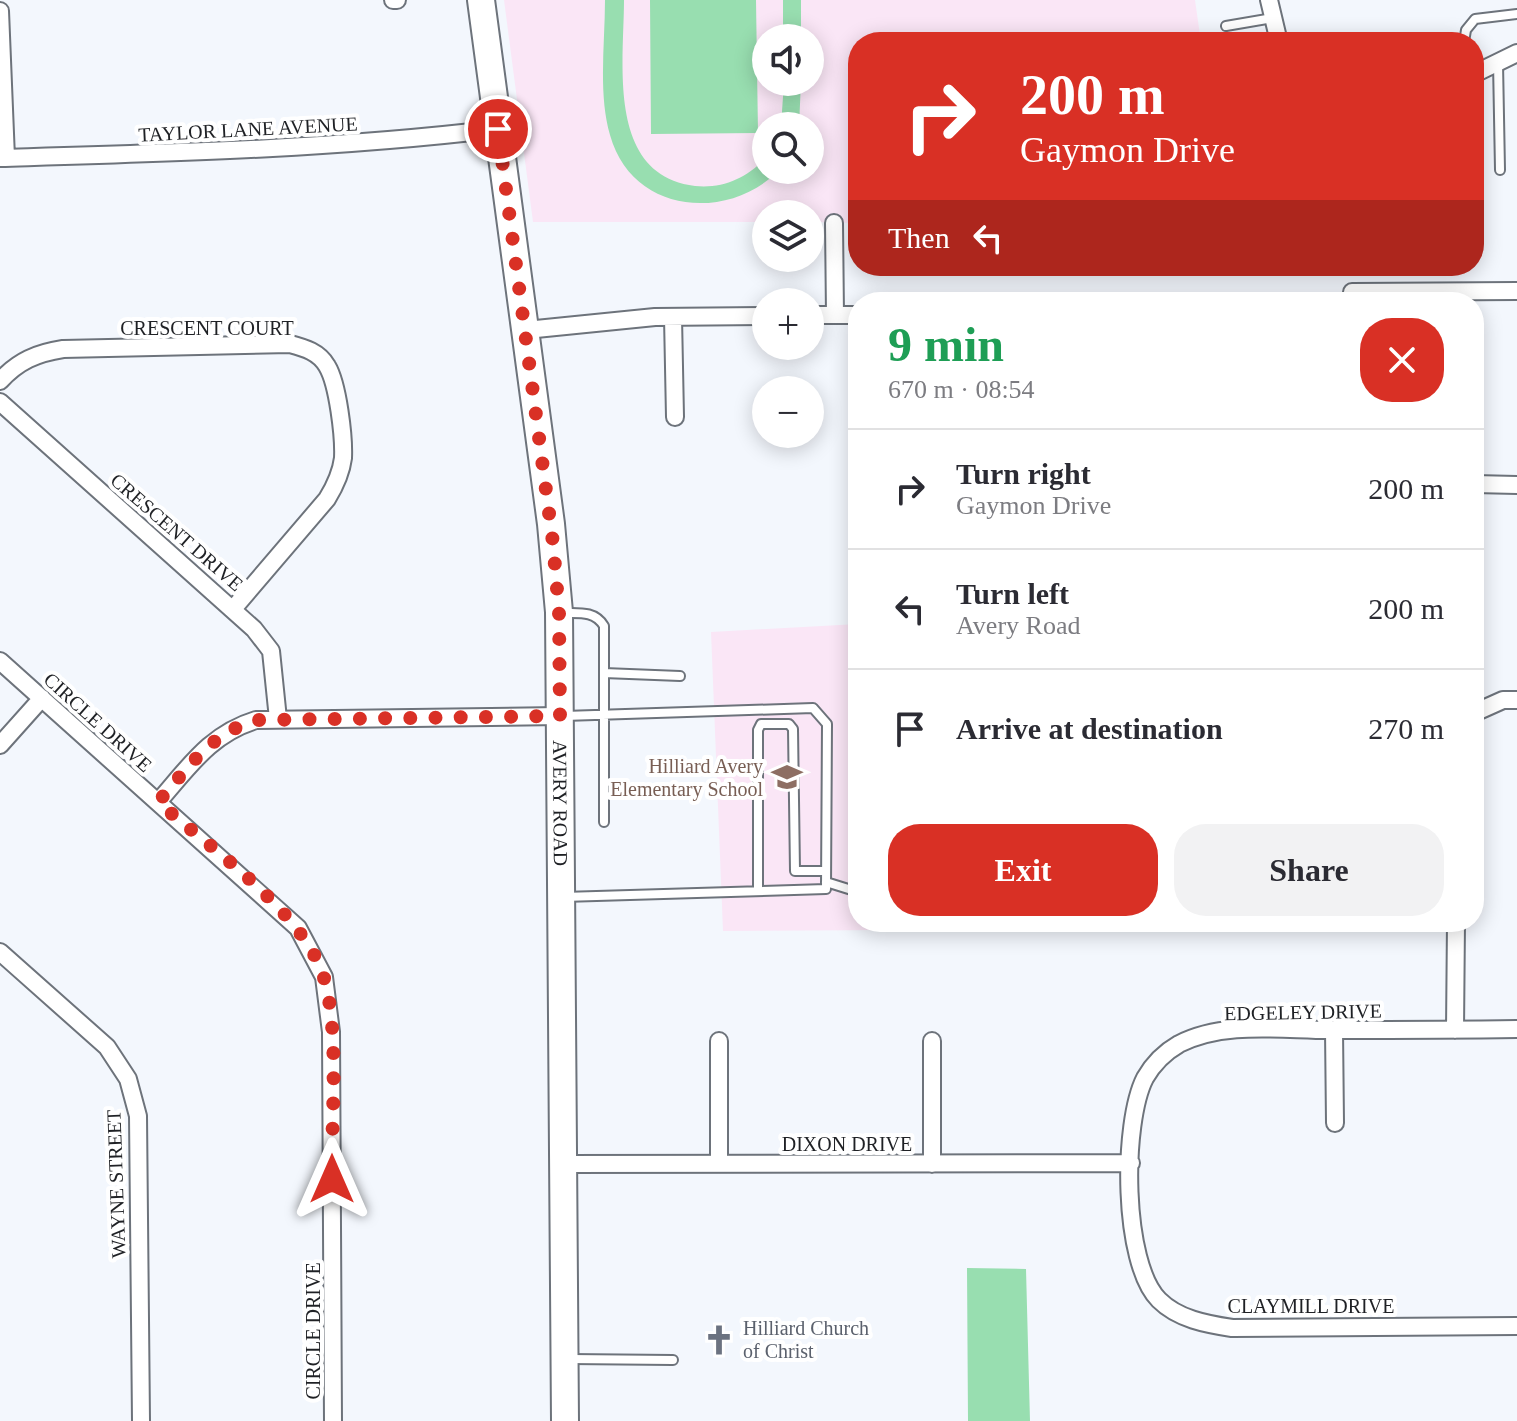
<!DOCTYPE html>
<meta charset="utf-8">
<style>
body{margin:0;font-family:Georgia,serif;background:#f2f2f3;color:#2b2b33;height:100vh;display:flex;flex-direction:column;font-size:30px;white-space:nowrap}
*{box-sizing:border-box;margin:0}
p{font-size:26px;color:#7c7c81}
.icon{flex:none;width:44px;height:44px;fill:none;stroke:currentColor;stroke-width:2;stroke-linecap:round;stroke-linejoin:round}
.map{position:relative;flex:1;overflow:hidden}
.sheet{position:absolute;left:848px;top:292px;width:636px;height:640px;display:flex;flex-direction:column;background:#fff;border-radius:32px;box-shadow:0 4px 20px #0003}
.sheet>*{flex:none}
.banner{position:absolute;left:848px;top:32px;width:636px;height:244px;border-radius:32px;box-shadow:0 4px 20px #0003;background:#d93025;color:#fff;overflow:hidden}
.fabs{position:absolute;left:752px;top:24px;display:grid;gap:16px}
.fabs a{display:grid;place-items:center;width:72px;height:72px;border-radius:50%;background:#fff;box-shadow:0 4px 20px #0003;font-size:40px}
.pin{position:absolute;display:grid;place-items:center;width:68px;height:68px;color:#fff;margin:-34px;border:4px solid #fff;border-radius:50%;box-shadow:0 2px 8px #0007}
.me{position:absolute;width:88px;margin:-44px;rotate:0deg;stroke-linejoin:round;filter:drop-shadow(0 0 6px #0008)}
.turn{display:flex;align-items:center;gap:28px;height:168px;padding:0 40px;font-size:36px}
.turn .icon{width:104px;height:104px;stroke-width:2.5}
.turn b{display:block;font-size:56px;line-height:68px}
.then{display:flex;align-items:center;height:76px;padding:0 40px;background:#0003;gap:16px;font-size:30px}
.round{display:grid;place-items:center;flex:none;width:84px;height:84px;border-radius:32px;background:#f2f2f3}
.summary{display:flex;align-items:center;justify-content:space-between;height:136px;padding:0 40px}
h1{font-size:48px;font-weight:800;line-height:60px;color:#1e9e55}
.button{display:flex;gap:16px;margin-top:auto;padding:16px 40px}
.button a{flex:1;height:92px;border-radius:32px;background:#d93025;color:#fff;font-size:32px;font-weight:800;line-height:92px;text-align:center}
.button a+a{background:#f2f2f3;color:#2b2b33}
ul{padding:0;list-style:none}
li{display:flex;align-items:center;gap:24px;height:120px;padding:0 40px;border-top:2px solid #e1e1e2}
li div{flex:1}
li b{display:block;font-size:30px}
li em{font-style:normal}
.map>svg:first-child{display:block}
</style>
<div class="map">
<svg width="1517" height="1421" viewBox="0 0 1517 1421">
<rect width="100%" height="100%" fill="#f3f7fd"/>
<path fill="#fae6f6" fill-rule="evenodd" d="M504 0H1195L1201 42H858V223L810 222V214H766V222H533ZM766 38H810V82H766ZM766 126H810V170H766Z
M858 624V922H1352V931L1238 928 723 931 711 632Z"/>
<path fill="#98deb0" d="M605 0H624C624 63 606 175 695 186 722 189 748 178 766 157V170H779L774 175C721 222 631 211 610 135 598 94 605 43 605 0Z
M650 0H756L758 133 651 134Z
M783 0H801V38H783Z
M784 82H801L799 126H781Z
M967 1268 1026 1269 1030 1421H968Z"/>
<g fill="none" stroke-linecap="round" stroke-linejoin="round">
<g stroke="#6d737b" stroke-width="12">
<path id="service" d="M1226 26 1273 18
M1464 42 1466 30 1475 19 1517 14
M1498 63 1500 170
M564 613C580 613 595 611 604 626V822
M604 673 680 676
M826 882 858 892
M758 891V730L761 724H789L793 729 795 871H826
M563 897 826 889 827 724 813 708 564 716
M569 1359 673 1360"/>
</g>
<g stroke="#6d737b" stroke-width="20">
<path id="minor" d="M393 0H397
M1269 0 1279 42
M0 11 6 158
M1474 74 1517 53
M0 158C167 153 332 149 498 129
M834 223 835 315
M1352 292 1517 291
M810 315H858
M673 317 675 417
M526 330 655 317 766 316
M0 381C18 361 37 353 63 349L290 344C305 348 319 352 327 366 338 384 344 437 343 458 341 474 335 486 327 499L233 609
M0 402 254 629 271 651 278 719
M1474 484 1517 485
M0 661 298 928 324 977 331 1032 333 1421
M1474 713 1503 700H1517
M0 745 42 698
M158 802C189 767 210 734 256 720L560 716
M0 952 107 1047 128 1079 138 1116 141 1421
M1517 1029C1454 1030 1392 1030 1329 1030 1282 1030 1223 1021 1179 1044 1165 1052 1153 1064 1145 1078 1122 1123 1122 1263 1159 1300 1178 1319 1206 1324 1232 1328L1517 1326
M1334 1030 1335 1123
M1455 1030 1456 922
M932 1041V1164
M563 1164 1131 1163
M719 1164V1041"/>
</g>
<g stroke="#6d737b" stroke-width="30">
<g id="primary">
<path id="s1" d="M481 0 551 524 559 612 565 1421"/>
</g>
</g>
<use href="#service" stroke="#fff" stroke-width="8"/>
<use href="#minor" stroke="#fff" stroke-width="16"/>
<use href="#primary" stroke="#fff" stroke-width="26"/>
</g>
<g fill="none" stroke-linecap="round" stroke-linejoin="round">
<path stroke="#d93025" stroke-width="14" stroke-dasharray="0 25.2" d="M332 1179C331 1121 340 1032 324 978 305 913 208 846 158 802 189 767 210 734 256 720L560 716 559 612 553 543 498 129"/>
</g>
<defs>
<g id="school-bare" transform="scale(2.4)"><path d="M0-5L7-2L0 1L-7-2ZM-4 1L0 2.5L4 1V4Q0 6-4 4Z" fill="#8d6e63" stroke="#fff" stroke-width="2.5" paint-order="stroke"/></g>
<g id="church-bare" transform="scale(2.4)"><path d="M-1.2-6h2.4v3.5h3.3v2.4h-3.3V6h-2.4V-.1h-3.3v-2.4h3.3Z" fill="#6b7280" stroke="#fff" stroke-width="2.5" paint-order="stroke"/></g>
</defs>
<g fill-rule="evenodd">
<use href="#school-bare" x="787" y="777"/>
<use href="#church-bare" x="719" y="1340"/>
</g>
<g text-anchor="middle" stroke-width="8" stroke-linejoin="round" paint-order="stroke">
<g font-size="20" fill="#1f2125" stroke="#fff">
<text transform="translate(248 129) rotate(-3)" y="7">TAYLOR LANE AVENUE</text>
<text x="207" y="335">CRESCENT COURT</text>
<text transform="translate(177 532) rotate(41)" y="7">CRESCENT DRIVE</text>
<text transform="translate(98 722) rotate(42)" y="7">CIRCLE DRIVE</text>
<text dy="7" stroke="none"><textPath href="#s1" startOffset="808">AVERY ROAD</textPath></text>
<text transform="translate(1303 1012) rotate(-1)" y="7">EDGELEY DRIVE</text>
<text x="847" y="1151">DIXON DRIVE</text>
<text transform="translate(116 1184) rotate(-92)" y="7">WAYNE STREET</text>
<text x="1311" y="1313">CLAYMILL DRIVE</text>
<text transform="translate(313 1331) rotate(-90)" y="7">CIRCLE DRIVE</text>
</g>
<g font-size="20" fill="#785e54" stroke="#fff" text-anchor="end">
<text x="763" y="773">Hilliard Avery<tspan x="763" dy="23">Elementary School</tspan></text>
</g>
<g font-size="20" fill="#5b616d" stroke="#fff" text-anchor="start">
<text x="743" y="1335">Hilliard Church<tspan x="743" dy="23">of Christ</tspan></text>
</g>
</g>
</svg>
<div class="fabs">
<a><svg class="icon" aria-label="sound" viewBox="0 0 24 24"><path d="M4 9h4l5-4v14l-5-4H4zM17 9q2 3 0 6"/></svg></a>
<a><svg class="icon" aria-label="search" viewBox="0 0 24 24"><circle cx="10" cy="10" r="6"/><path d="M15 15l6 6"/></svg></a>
<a><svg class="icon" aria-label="layers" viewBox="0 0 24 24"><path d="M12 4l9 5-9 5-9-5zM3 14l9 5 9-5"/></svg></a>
<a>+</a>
<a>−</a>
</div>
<div class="pin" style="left:498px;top:129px;background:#d93025"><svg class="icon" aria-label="arrive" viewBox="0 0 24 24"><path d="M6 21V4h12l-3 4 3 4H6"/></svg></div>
<svg class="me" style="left:332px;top:1179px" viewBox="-20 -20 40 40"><path d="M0-17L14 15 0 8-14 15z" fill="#d93025" stroke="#fff" stroke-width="4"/></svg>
<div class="banner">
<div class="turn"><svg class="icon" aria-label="right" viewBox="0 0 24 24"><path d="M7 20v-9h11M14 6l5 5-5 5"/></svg><div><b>200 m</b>Gaymon Drive</div></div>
<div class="then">Then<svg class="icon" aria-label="left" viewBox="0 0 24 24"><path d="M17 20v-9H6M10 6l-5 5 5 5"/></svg></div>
</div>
<section class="sheet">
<div class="summary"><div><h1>9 min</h1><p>670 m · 08:54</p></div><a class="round" style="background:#d93025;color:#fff"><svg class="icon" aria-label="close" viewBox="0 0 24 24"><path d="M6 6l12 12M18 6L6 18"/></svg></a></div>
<ul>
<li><svg class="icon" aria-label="right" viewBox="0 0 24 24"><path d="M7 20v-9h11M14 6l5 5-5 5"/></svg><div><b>Turn right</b><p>Gaymon Drive</p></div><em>200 m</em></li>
<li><svg class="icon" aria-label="left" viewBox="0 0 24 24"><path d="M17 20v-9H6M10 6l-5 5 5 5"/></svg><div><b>Turn left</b><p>Avery Road</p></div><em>200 m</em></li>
<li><svg class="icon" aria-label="arrive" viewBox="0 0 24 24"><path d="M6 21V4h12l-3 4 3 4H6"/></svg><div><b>Arrive at destination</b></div><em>270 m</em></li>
</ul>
<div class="button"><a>Exit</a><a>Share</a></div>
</section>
</div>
